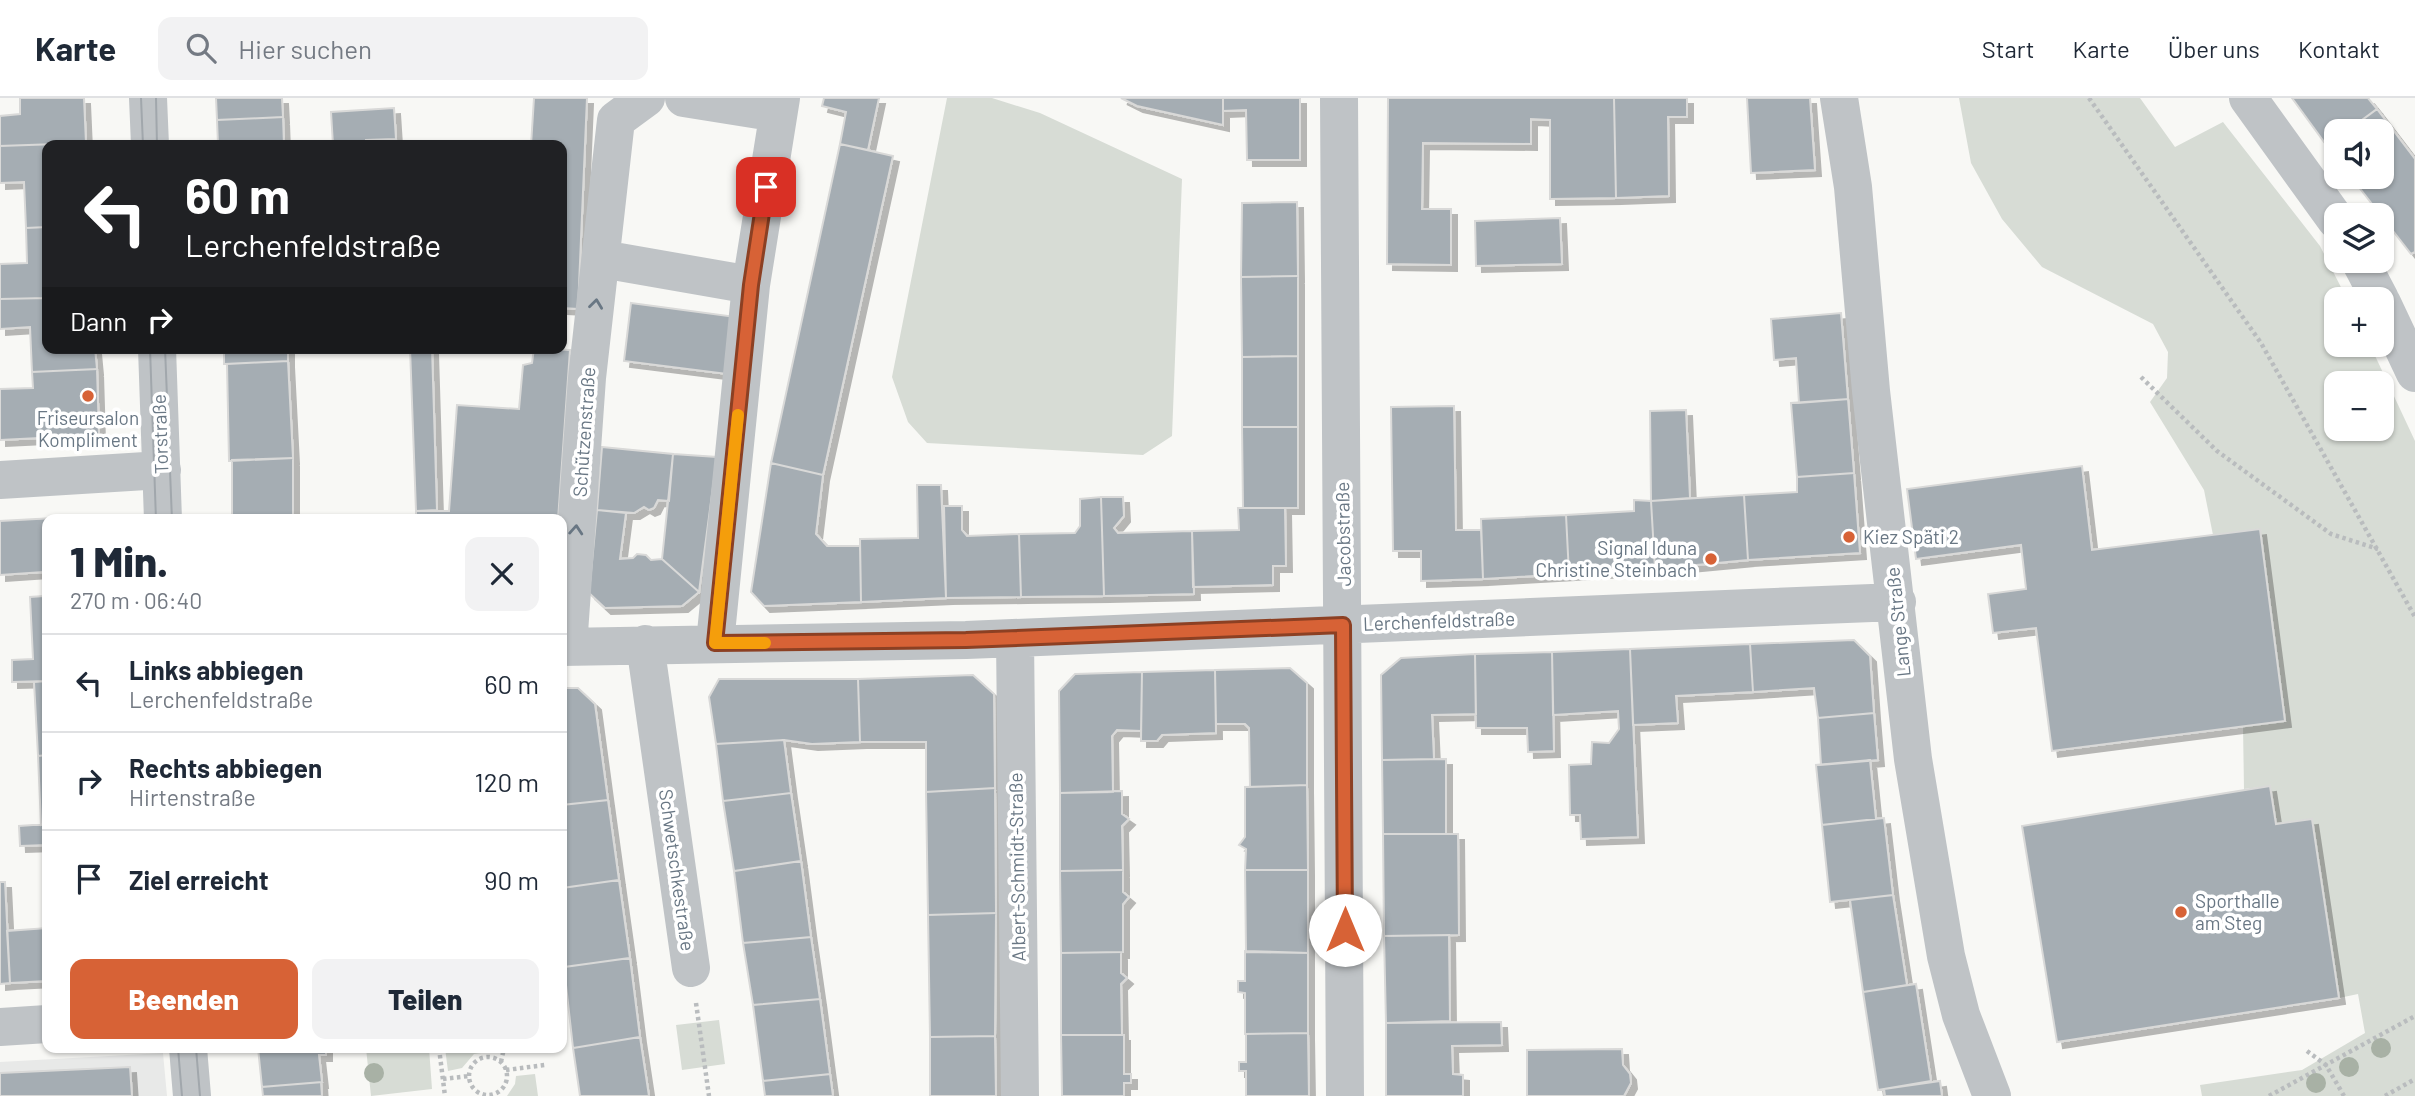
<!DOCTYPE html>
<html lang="de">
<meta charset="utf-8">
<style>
body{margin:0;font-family:Barlow,sans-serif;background:#f2f2f3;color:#1f2937;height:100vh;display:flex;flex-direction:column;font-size:26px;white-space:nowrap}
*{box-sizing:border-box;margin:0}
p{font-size:23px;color:#747a83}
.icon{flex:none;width:38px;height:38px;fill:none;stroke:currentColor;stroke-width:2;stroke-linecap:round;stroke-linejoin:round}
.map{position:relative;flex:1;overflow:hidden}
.side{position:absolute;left:42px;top:416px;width:525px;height:539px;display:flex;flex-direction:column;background:#fff;border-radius:14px;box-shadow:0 2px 5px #0004}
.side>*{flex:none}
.hud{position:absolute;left:42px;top:42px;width:525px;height:214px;border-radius:14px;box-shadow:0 2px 5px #0004;background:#202124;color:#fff;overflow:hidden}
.controls{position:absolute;left:2324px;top:21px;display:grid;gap:14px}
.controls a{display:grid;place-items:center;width:70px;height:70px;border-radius:14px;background:#fff;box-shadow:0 2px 5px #0004;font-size:35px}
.pin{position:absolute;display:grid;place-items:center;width:60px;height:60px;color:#fff;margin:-30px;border-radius:14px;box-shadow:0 4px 10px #0006}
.me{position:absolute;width:77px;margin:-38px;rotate:0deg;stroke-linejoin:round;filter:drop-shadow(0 0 5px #0008)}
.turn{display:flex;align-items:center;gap:24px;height:147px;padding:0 28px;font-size:32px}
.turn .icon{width:91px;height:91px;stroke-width:2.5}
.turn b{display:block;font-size:49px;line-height:60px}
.then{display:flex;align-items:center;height:66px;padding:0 28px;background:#0003;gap:14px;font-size:26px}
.round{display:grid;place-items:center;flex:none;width:74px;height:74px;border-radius:14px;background:#f2f2f3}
.headline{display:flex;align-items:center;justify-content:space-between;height:119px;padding:0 28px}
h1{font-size:42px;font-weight:800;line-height:52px}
.button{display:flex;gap:14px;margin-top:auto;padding:14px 28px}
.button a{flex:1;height:80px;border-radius:14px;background:#d76236;color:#fff;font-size:28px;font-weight:800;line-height:80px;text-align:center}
.button a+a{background:#f2f2f3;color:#1f2937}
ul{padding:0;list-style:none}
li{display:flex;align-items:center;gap:21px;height:98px;padding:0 28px;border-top:2px solid #e0e1e3}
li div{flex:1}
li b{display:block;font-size:26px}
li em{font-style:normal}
header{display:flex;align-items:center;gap:42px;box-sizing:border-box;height:98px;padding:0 35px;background:#fff;border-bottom:2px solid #e0e1e3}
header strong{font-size:33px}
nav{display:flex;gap:38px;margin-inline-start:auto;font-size:24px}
.search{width:490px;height:63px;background:#f2f2f3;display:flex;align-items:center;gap:18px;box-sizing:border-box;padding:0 24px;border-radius:14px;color:#747a83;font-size:26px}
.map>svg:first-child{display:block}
</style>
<header>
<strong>Karte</strong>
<div class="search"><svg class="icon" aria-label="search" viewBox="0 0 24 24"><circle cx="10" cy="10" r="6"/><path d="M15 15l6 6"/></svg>Hier suchen</div>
<nav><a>Start</a><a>Karte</a><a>Über uns</a><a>Kontakt</a></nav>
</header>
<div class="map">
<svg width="2415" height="998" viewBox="0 0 2415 998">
<defs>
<filter id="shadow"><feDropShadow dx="6" dy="6" stdDeviation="0" flood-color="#0004"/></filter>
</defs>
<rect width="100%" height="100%" fill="#f8f8f5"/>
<path fill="#e8e9e8" d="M163 955 167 998H0V964Z"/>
<path fill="#d7dcd5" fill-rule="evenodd" d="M947 0H992L1040 15 1182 81 1172 338 1143 357 927 345 908 324 892 279Z
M1959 0H2140L2175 49 2223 24 2320 148 2347 201H2336V247H2370L2415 343V998H2202L2200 987 2302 972 2365 935 2358 896 2339 900 2312 721 2276 726 2270 688 2244 691 2243 628 2285 623 2260 431 2213 437 2204 392 2150 304 2167 280 2168 254 2153 226 2042 169 2002 121 1971 65ZM2336 285H2382V331H2336Z
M719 922 725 966 682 972 676 927Z
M366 950H429L432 991 371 998Z
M445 950H496V953L474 956 462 970 448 973Z
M535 976 538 998H507L515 986 516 978Z"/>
<path fill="#a5adb3" stroke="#d9d9d8" stroke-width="2" filter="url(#shadow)" d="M20 0H84L86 45 0 48V18L20 16Z
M216 0H282L283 19 217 22Z
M534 0H587L578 211 562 210V47H531Z
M824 0H879L868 52 840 46 846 14 822 8Z
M1121 0H1223V27L1137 8Z
M1223 0H1300V62H1247L1246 12 1223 13Z
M1388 0H1614L1616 100 1550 101V22L1531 21V46L1423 45 1422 111H1451V167L1387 166Z
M1614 0H1687V19H1668L1669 98 1616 100Z
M1747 0H1810L1815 72 1751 75Z
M2292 0H2368L2377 11 2347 33H2336V41L2327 48Z
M394 10 396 41 366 42V47H333L331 14Z
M2377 11 2415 61V154L2411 156 2351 79H2382V33H2347Z
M283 19 284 47H218L217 22Z
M86 45 47 47V129L26 130 24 84 0 85V48Z
M840 46 893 58 823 377 771 365Z
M1297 104 1298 178 1241 179 1242 105Z
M1560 120 1562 166 1476 168 1475 123Z
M47 129V200L0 201V166L27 165 26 130Z
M1298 178V258L1242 259 1241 179Z
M47 200V250H95L97 271 32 274 30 229 0 231V201Z
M631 205 736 219 727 276 624 263Z
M1841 215 1848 301 1799 305 1796 260 1774 262 1771 221Z
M224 250H288V263L224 266Z
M410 250H432L437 412 416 413Z
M534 250 570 252 558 422H416V413H449L457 307 519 311 523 267 532 265Z
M1298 258V329H1242V259Z
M288 263 293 360 229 363 227 266Z
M97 271 99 337 0 342V291L33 290 32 274Z
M1848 301 1854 375 1797 379 1791 305Z
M1454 308 1456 432H1481L1483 481 1421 483V453H1393L1391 309Z
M1686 312 1690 400 1651 403 1650 313Z
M1242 329H1298V410H1243Z
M602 349 673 356 669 403 658 402 654 410 649 412 644 409 634 415 597 412Z
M673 356 717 359 699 494 662 461Z
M293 360V422H232V362Z
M771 365 823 377 816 436 827 448H860L861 504 764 508 751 494Z
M2082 368 2092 452 2260 431 2285 623 2052 653 2036 530 1993 535 1988 496 2026 491 2021 447 1916 461 1907 391Z
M1854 375 1860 455 1748 462 1744 397 1797 394V379Z
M917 387H941L946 500 861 504 860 441 918 440Z
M1744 397 1748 462 1655 471 1651 403Z
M1101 399H1123L1124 418 1114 430 1118 435 1192 433 1194 496 1104 498Z
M1101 399 1104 498 1021 499 1019 436 1075 435 1080 428V401Z
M1634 402 1651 403 1655 471 1569 476 1566 417 1634 413Z
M944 408H962V432L967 438 1019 436 1021 499 946 500Z
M1238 410H1285L1286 468H1273V487L1193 489 1192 433 1239 432Z
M597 412 626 415 620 461 633 460 637 456 646 457 651 462 662 461 699 494 682 508 605 510 589 495Z
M1566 417 1569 476 1483 481 1481 421Z
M91 418 95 422H47V498H44L43 474 0 477V423Z
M44 498H47V583L12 584V562L33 561 30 499Z
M1854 542 1870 558 1874 615 1818 620 1814 590 1753 594 1750 546Z
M1750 546 1753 594 1676 598 1678 625 1633 627 1630 551Z
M1630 551 1638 739 1581 741 1580 717H1570L1569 667 1591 666 1592 644 1609 645 1619 631 1618 613 1553 617 1552 554Z
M1552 554 1554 653 1528 654 1527 630H1476L1475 556Z
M1475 556 1476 616 1432 617 1434 661 1382 662 1381 577 1401 560Z
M1290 570 1307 585V687L1250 689 1249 630 1245 626H1216L1215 572Z
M1215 572 1216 635 1162 637 1157 643H1141L1142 574Z
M1142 574 1141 633 1117 632 1112 638 1113 694 1060 695 1059 593 1075 576Z
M973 577 994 596 995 690 926 694V644H860L858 581Z
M719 581H858L860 644 812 646 784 642 716 646 709 599Z
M47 583V657L38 658 34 584Z
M562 590H578L595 606 608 702 562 707Z
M1874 615 1878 662 1821 667 1818 620Z
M784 642 791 695 723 703 716 646Z
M47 657V726L41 727 38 658Z
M1446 661V736H1383L1382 662Z
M1870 662 1876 721 1822 727 1816 667Z
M1307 687 1308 772H1245L1246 751 1239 747 1245 739V689Z
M2270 688 2276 726 2312 721 2339 900 2057 944 2022 728Z
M995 690 996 815 928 817 926 694Z
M1122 693V716L1129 721 1122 728 1123 772 1060 773V695Z
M791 695 801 763 734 773 723 703Z
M608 702 619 782 562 790V707Z
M1884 720 1893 797 1830 804 1822 727Z
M47 726V747L20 748 19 728Z
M1383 736H1458L1459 837 1384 838Z
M801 763 811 839 743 845 734 773Z
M1123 772V794L1129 799 1123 806V854L1061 855 1060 773Z
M1245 772H1308V855L1246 854Z
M619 782 630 860 564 869 562 790Z
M0 784H5L10 885 0 886Z
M1893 797 1907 887 1863 894 1850 802Z
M996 815 995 938 930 939 928 817Z
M47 830V883L10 885 7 833Z
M1449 837 1450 923 1386 925 1384 838Z
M811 839 820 901 753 907 743 845Z
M1245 853 1308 855V935L1245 936V895L1238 894V883H1245Z
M1121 854V875L1127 880 1121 886 1122 937H1061V855Z
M630 860 640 939 573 950 564 869Z
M1916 886 1931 983 1878 992 1863 894Z
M820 901 830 976 763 983 753 907Z
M1501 924 1502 947 1452 948 1453 976 1463 977V998H1386V925Z
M1308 935 1309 998H1246V973H1239V964H1246V936Z
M1061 937H1124V976H1131V985H1124V998H1062Z
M995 938 996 998H930V939Z
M640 939 649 998H580L573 950Z
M258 950H326V957H319L322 984 262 989Z
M1622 951 1623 967 1630 976 1631 985 1624 998H1527V952Z
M130 969 132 998H0V975Z
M830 976 833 998H765L763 983Z
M1940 983 1942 998H1885L1884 991Z
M321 984 322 998H263L262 989Z"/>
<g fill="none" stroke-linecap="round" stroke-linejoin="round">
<path stroke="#b9bcbe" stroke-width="4.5" stroke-dasharray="3.5 3.5" stroke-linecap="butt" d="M2089 0 2261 245 2415 519
M2141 279 2217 353 2331 436 2378 451
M696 905 709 998
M439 950 445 998
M2307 953 2326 967 2344 998
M469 978a19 19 0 1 1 38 0a19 19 0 1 1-38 0Z
M501 964 504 950
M506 972 545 967
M443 981 469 978
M2269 998 2415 918
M2385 998 2415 981"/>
<path stroke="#bfc3c6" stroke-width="38" d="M148 0 150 47
M684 0 778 15
M1339 0 1345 998
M1839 0 1853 89 1871 293 1913 661 1946 858 1961 917 1992 998
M2248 0 2336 122
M602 161 751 187
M2360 163 2380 201
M2382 205 2415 275
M157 250 163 422
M0 382 162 372
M1015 540 1020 998
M715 545 751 187 781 0
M645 546 691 870
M562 549 966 542 1897 504
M568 549 587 280 616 22 646 0
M0 929 47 926
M188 950 192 998"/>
<path stroke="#a1a7ac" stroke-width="2" d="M141 0 143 47
M156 0 157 47
M150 250 156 422
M165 250 172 422
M178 950 182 998
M196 950 200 998"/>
</g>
<g fill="#a8b1a5">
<circle cx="2381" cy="950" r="10"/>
<circle cx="2349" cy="969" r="10"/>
<circle cx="374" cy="975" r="10"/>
<circle cx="2316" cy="985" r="10"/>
</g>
<defs><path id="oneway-chevron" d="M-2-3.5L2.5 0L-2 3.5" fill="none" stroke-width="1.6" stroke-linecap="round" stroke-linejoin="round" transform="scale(1.75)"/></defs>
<g stroke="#697784">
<use href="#oneway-chevron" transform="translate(596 206) rotate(-83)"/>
<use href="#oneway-chevron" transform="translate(576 432) rotate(-86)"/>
</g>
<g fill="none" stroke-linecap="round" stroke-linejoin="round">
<g stroke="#8c4023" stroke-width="18">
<path id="route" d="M766 89 751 187 715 545 966 542 1343 527 1345 832"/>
</g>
<use href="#route" stroke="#d76236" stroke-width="12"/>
<path stroke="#f59e0b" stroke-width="12" d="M738 317 715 545H765"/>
</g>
<g fill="#d76236" stroke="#fff" stroke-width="2.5">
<circle cx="88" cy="298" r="7"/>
<circle cx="1849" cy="439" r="7"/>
<circle cx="1711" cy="461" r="7"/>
<circle cx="2181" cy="814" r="7"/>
</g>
<g text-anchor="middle" stroke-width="7" stroke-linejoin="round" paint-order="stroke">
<g font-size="19" fill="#697784" stroke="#fff" text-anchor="start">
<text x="88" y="327" text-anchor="middle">Friseursalon<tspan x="88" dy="22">Kompliment</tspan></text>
<text x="1863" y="446">Kiez Späti 2</text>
<text x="1697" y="457" text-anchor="end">Signal Iduna<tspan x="1697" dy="22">Christine Steinbach</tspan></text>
<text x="2195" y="810">Sporthalle<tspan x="2195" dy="22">am Steg</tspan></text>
</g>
<g font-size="19" fill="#697784" stroke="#fff">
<text transform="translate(584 334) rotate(-86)" y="7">Schützenstraße</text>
<text transform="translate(160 336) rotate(-92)" y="7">Torstraße</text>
<text transform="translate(1343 436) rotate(-91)" y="7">Jacobstraße</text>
<text transform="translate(1439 523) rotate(-2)" y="7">Lerchenfeldstraße</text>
<text transform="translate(1898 524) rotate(-96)" y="7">Lange Straße</text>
<text transform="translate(1017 769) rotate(-91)" y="7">Albert-Schmidt-Straße</text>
<text transform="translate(677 772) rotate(82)" y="7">Schwetschkestraße</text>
</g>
</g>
</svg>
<div class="controls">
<a><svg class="icon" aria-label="sound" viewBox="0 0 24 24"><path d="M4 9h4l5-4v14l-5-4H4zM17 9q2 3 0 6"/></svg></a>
<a><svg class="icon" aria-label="layers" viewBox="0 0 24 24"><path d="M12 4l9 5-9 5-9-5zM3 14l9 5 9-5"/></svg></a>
<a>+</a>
<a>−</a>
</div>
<div class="pin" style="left:766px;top:89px;background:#d93025"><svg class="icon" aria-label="arrive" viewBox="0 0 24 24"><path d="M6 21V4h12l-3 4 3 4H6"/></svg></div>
<svg class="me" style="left:1345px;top:832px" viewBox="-20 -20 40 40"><circle r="19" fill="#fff"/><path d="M0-13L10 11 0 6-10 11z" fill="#d76236"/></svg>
<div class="hud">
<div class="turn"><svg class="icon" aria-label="left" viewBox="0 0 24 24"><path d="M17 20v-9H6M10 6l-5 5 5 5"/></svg><div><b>60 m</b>Lerchenfeldstraße</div></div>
<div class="then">Dann<svg class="icon" aria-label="right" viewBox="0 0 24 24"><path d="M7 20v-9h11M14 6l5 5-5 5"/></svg></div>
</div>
<section class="side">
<div class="headline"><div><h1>1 Min.</h1><p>270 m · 06:40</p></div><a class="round"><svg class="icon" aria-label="close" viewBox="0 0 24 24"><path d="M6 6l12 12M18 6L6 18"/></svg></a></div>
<ul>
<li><svg class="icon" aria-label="left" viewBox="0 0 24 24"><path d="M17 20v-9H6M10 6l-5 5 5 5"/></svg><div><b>Links abbiegen</b><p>Lerchenfeldstraße</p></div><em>60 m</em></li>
<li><svg class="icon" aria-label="right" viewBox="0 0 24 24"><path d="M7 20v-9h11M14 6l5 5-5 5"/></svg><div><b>Rechts abbiegen</b><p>Hirtenstraße</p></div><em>120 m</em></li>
<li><svg class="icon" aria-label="arrive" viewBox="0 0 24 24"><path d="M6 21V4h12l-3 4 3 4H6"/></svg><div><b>Ziel erreicht</b></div><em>90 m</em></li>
</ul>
<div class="button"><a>Beenden</a><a>Teilen</a></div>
</section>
</div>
